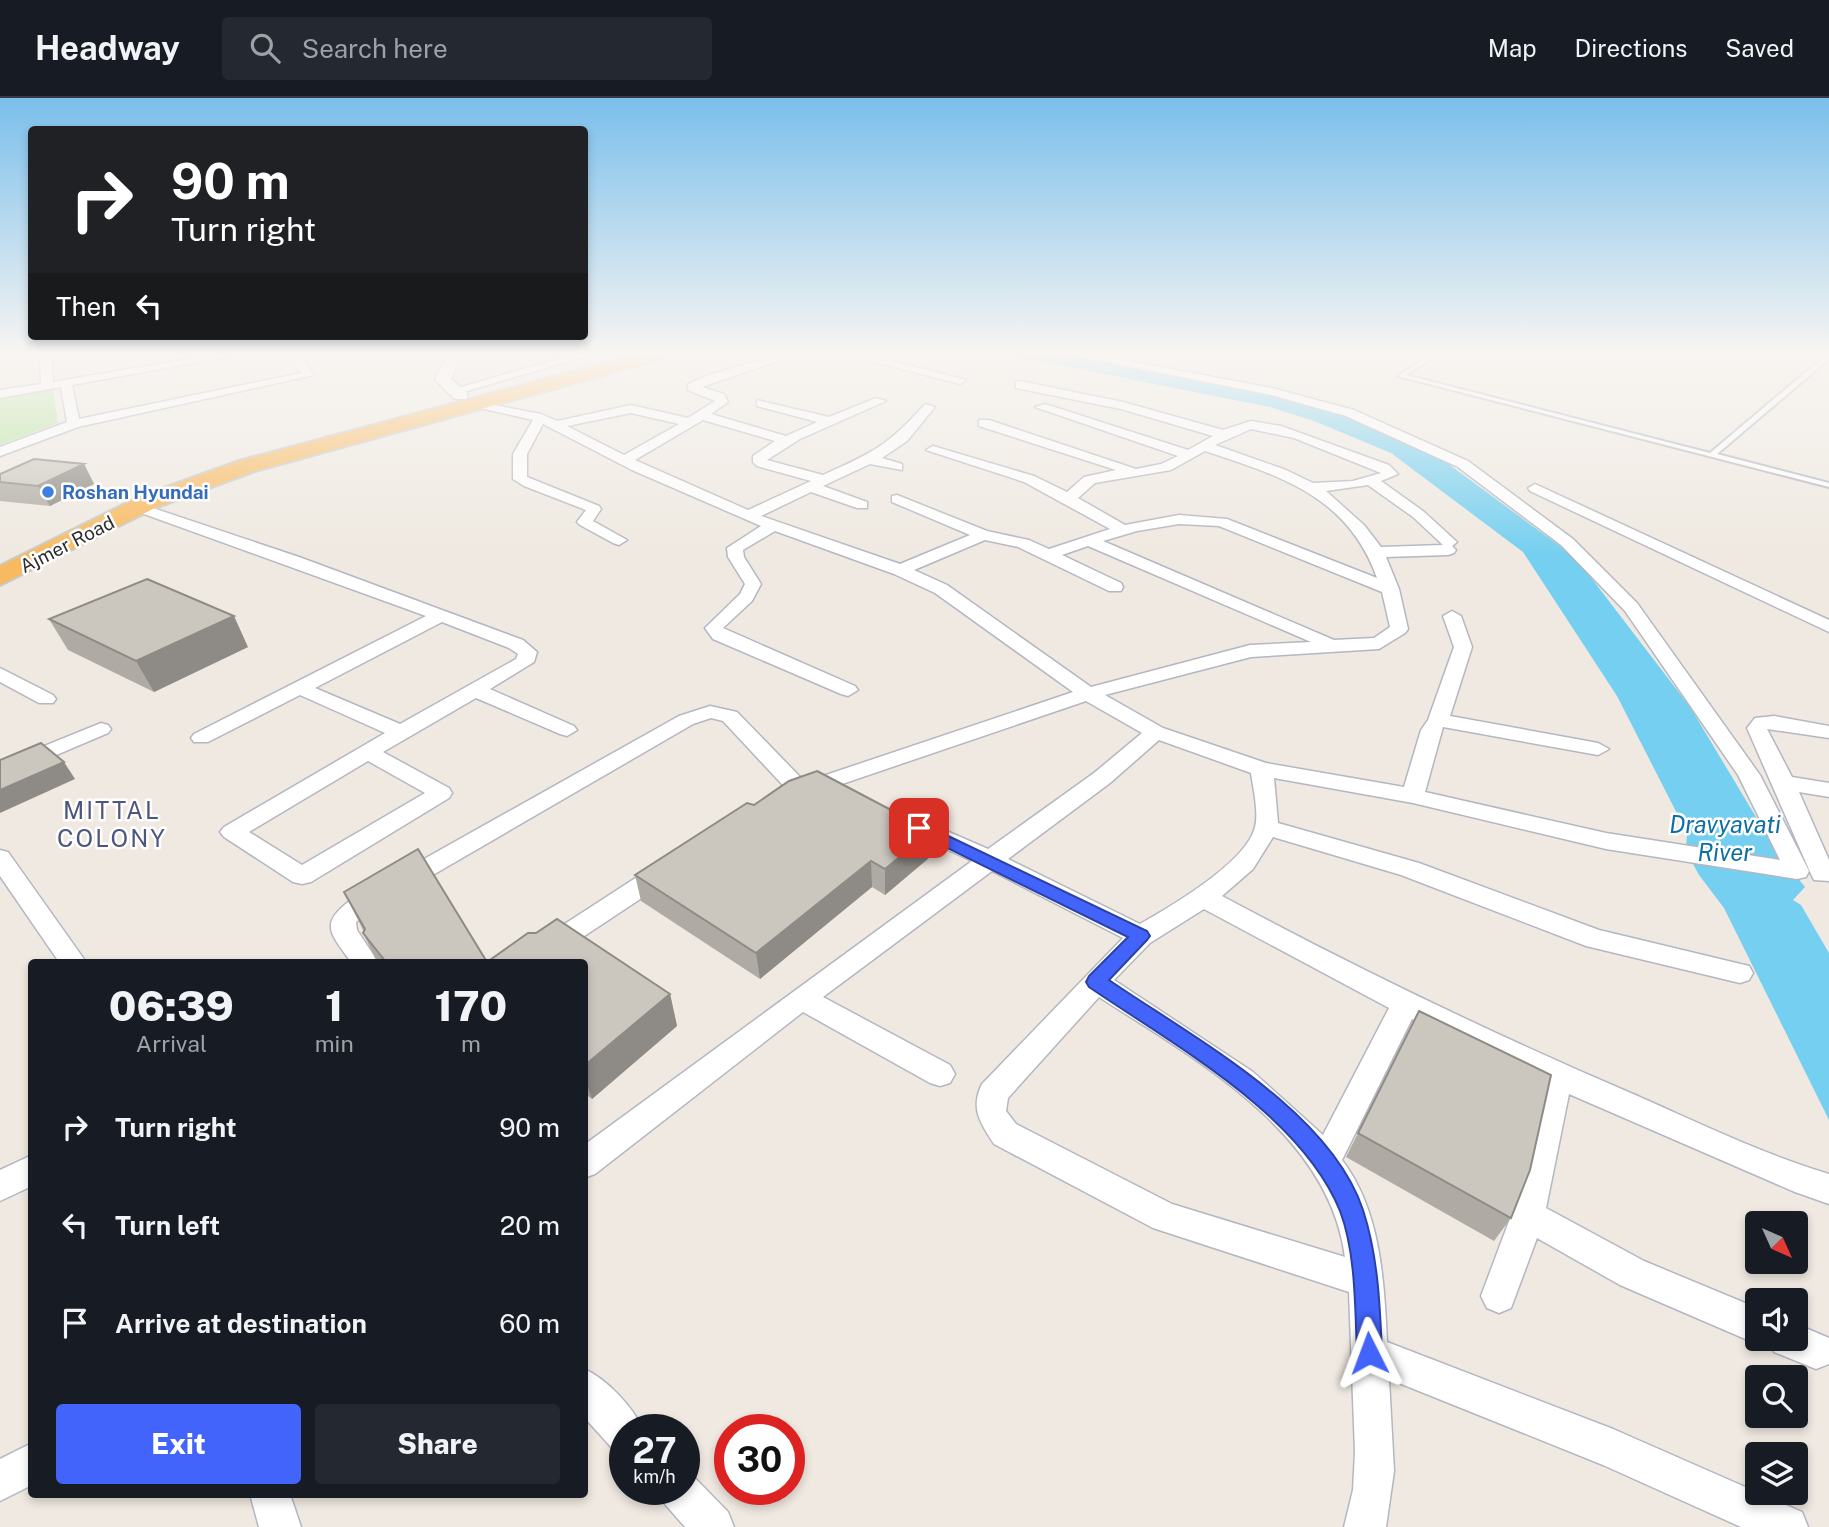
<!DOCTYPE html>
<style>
body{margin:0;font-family:"Public Sans",sans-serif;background:#242831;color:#f1f3f6;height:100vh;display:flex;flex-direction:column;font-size:26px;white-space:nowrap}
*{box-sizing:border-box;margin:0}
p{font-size:23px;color:#9ea1a6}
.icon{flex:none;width:38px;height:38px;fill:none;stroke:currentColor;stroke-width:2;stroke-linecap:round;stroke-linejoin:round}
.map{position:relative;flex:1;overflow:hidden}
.drawer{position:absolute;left:28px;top:861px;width:560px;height:539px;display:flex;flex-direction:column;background:#171b24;border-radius:7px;box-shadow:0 4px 10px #0003}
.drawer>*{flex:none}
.guide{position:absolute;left:28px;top:28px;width:560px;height:214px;border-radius:7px;box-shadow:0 4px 10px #0003;background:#202124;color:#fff;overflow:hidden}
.needle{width:46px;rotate:135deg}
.buttons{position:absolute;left:1745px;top:1113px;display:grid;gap:14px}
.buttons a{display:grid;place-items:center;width:63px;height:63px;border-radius:7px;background:#171b24;box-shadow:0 4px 10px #0003;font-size:35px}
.speed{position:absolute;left:609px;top:1316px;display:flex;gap:14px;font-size:35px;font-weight:700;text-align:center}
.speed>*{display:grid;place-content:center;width:91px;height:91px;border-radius:50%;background:#171b24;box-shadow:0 4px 10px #0003;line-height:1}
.speed small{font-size:18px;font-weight:400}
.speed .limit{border:10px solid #d22;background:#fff;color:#111}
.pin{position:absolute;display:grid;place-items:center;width:60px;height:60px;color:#fff;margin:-30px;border-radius:14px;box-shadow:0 4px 10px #0006}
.me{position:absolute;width:77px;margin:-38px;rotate:357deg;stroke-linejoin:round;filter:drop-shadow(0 0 5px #0008)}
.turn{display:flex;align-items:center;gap:24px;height:147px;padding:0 28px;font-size:32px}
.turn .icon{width:91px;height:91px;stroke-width:2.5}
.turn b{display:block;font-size:49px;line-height:60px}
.then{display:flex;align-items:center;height:66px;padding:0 28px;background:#0003;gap:14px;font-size:26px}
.eta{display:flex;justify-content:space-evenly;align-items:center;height:119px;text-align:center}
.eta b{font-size:42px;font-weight:800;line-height:49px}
.primary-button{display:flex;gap:14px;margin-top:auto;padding:14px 28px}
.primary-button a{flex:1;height:80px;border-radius:7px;background:#4264fb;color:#fff;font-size:28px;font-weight:800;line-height:80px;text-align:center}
.primary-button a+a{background:#242831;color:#f1f3f6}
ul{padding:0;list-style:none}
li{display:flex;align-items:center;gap:21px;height:98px;padding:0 28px}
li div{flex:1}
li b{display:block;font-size:26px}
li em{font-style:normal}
header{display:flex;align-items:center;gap:42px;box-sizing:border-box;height:98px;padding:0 35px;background:#171b24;border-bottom:2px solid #363941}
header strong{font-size:33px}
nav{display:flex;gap:38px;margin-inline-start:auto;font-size:24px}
.search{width:490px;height:63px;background:#242831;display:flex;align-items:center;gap:18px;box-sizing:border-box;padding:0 24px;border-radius:7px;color:#9ea1a6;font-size:26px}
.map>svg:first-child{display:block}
</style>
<header>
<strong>Headway</strong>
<div class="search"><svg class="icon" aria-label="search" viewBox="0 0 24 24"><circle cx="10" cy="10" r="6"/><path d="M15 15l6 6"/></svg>Search here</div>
<nav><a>Map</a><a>Directions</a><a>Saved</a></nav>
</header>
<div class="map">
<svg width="1829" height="1429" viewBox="0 0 1829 1429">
<rect width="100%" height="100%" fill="#efe9e1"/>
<path fill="#b6e59e" d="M53 291 58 325 0 347V299Z"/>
<path fill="#75cff0" d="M1009 257H1066L1288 301 1339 316 1439 359 1576 460 1690 609 1777 754 1805 789 1793 802 1801 807 1829 855V1022L1724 810 1699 777 1686 753 1687 735 1617 598 1523 454 1391 355 1314 323 1270 309Z"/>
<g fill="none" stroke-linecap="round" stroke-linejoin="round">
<g stroke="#b4b7c1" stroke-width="4">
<path id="service" d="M1430 257H1437L1406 277 1710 355 1826 257H1829V261L1717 356 1829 385V389L1398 278Z"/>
</g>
<g stroke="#b4b7c1" stroke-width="3">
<path id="minor" d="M40 257H52L53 284 211 257H237L72 287 79 321 301 275 289 257H300L314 277 78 329 0 358V349L67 324 61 289 0 300V292L41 286Z
M572 257H590L457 296 447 293Z
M777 257H795L702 289 724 296 728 304 711 316 786 338 817 324 757 308V302L829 319 876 300 886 303 800 341 767 362 823 377C872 355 888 348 925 306L935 309 907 343 882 360 902 366V372L870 366 823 388 867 404V410H857L811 394 761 418 900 466 970 437 892 404V398L897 397 987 433 1029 442 1049 451 1110 431 1024 384 926 352 933 348 1034 378 1067 394 1084 379 1116 372 979 328V322H989L1136 371 1161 366 1178 358 1035 309 1045 306 1188 352 1213 338 1121 311 1016 290V284L1020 283 1123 304 1223 332 1251 323 1281 328 1389 367 1398 376 1381 383 1423 413 1457 444 1452 448 1456 452 1454 455 1448 457 1386 459 1399 491 1408 531 1405 535 1379 551 1251 559 1105 597 1163 630 1266 665 1404 689 1421 632 1428 622 1454 549 1443 518 1452 513 1461 518 1472 549 1450 618 1598 645 1609 651 1598 657 1443 629 1425 694 1606 735 1780 762 1738 677 1625 513 1561 447 1458 369 1346 318 1271 297 1073 257H1097L1272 290 1354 312 1468 363 1573 441 1637 505 1760 677 1809 773 1806 779 1797 781 1606 751 1413 705 1274 680 1278 725 1419 765 1599 832 1749 868 1753 875 1749 882 1740 885 1586 848 1401 777 1273 739 1253 771 1222 798C1356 870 1493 936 1633 996 1697 1024 1762 1056 1829 1076V1106L1795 1094 1569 996 1546 1110 1644 1163 1757 1210V1241H1796V1226L1829 1240V1266L1816 1271 1774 1254 1769 1241 1757 1246 1620 1187 1537 1140 1511 1210 1499 1215 1487 1210 1481 1198 1511 1118 1542 983 1412 921 1342 1062C1381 1113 1384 1183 1387 1244L1613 1331 1802 1414 1808 1429H1741L1603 1367 1389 1281 1394 1373 1386 1429H1344L1353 1392 1355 1354 1349 1194 1153 1130 994 1046C980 1025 970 1010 982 986L1123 840 992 773 823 899 950 967 955 976 950 985 940 988 930 985 803 914 595 1076 584 1080V1047L972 763 896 728 893 723 896 718H912L988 751 1094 675 1142 635 1086 603 801 700 793 698 723 623 711 620 693 626 369 814 356 824 357 832 378 864H351C331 836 318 826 351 802L679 618 710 608 737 614 805 684 1073 594 935 495 894 476 775 433 743 452 744 459 761 486 752 503 723 530 855 588 858 592 848 598 841 596 713 541 705 530 740 496 745 486 728 459 727 450 761 428 632 372 543 326 527 356V379L599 408 601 411 593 423 627 442 619 447 613 445 580 427 577 424 586 412 524 388 513 381V356L533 322 462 306 468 302 541 316 557 323 631 307 688 320 715 303 688 292V286L709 277ZM631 315 679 326 624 357 567 328ZM703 322 775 343 753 358V364L757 368 811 383 748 412 635 362ZM1251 331 1294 340 1381 375 1353 383 1313 385 1286 372 1215 347ZM1205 353C1281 378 1348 398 1377 480L1227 421 1179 417 1125 427 1078 400 1095 385 1171 372ZM1368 387 1413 419 1443 447 1381 449 1364 427 1326 393ZM1179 426 1219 428 1382 494 1390 529 1374 540 1334 542 1103 443 1137 433ZM985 442 1018 449 1109 493H1121L1123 489 1121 485 1062 457 1088 448 1311 544 1250 547 1091 589 947 487 914 472ZM1159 642 1251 675C1253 690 1259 714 1255 729 1247 764 1170 809 1140 826L1008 761 1110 685ZM1204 811 1389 910 1323 1037 1253 974 1114 882 1150 845ZM1099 899C1195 961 1329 1034 1345 1159L1172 1106 1016 1026 1006 1013 1008 1000Z
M848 257H868L966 282 960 286Z
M1535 386 1829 522V534L1530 393 1528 390Z
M138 405 299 459 523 542 537 554 534 564 490 591 574 628 577 632 567 638 560 636 476 600 383 654 449 690 452 695 449 700 311 784 302 786 293 784 224 739 220 734 224 729 385 635 300 597 208 644H194L191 640 194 636 426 518 133 412 131 409ZM442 524 509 550 518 556 516 561 400 626 315 590ZM368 663 425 695 302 767 249 734Z
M0 570 53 597 56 601 53 605H39L0 584Z
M1774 618 1829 628V640L1767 631 1792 679 1829 685V699L1799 694 1829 762V783L1814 782 1811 776 1747 630 1755 620Z
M101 625 108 627 111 631 108 635 0 681V666Z
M0 752 8 754 86 864H59L0 778Z
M663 766 672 768 675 774 672 780 545 864H513L517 857 654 768Z
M32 1057V1088L0 1103V1072Z
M584 1271C607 1281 634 1310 643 1332H625V1354L611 1349 584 1319Z
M32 1345V1387L0 1403V1361Z
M684 1374 692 1377 728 1414 734 1429H685L664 1405 658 1391H684Z
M250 1396H290L301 1429H259Z"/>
</g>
<g stroke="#b4b7c1" stroke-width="3">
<path id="tertiary" d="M447 257H461L451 281 467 295V301H455L435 282Z"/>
</g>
<g stroke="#c9c9c9" stroke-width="4">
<path id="trunk" d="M634 257H665L663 261 255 373 157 409 0 487V468L139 399 239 363Z"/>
</g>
<use href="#service" fill="#fff" fill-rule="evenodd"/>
<use href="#minor" fill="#fff" fill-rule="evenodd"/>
<use href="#tertiary" fill="#fff" fill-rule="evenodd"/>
<use href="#trunk" fill="#f8ba60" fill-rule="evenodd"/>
</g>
<path fill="#afaba4" d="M84 366 94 386 50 408 0 403V376Z
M49 521 248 549 154 594 68 552Z
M754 707 930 759 885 797 872 789 760 881 641 803 635 777Z
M418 751 487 864 528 835H536L557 821 670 896 677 928 592 1001 584 995V864H377L363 835 364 834 344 794Z
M1358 1035 1511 1120 1494 1143 1346 1059Z"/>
<path fill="#8e8b86" d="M84 366 94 386 50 408 38 388Z
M234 518 248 549 154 594 136 563Z
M64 664 75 681 0 715V692Z
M931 733 930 759 885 797V771Z
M871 763 872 789 760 881 756 855Z
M670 896 677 928 592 1001 584 977V968Z"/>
<path fill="#cbc7bf" stroke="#8e8b86" stroke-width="2" d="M34 361 84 366 38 388 0 384V376Z
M147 481 234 518 136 563 49 521Z
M41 645 64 664 0 692V662Z
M817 673 931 733 885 771 871 763 756 855 635 777 747 705 754 707 789 683Z
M418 751 487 864 528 835H536L557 821 670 896 584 968V864H386L363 835 365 831 344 794Z
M1419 913 1551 977 1530 1072 1511 1120 1358 1035Z"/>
<linearGradient id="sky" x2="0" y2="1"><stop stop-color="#7abfeb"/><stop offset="0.56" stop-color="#f8f5f2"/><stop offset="1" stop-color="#f8f5f2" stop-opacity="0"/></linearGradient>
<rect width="1829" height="457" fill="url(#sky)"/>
<path fill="#4264fb" stroke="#2b41a3" stroke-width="2" d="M919 724 1147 833 1150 838 1147 842 1109 882C1192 939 1330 1012 1363 1112 1378 1158 1380 1207 1382 1255L1378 1264 1369 1268 1360 1264 1357 1255C1355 1211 1356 1155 1340 1113 1301 1016 1172 946 1089 889L1086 884 1089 878 1128 839 913 733V726Z"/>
<circle fill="#3f7fe0" stroke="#fff" stroke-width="2.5" cx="48" cy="394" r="7"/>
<g text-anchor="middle" stroke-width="5" stroke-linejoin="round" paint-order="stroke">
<g font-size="19" font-weight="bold" fill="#366cbe" stroke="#fff" text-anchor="start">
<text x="62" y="401">Roshan Hyundai</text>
</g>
<g font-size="19" fill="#2e2e2e" stroke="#fff">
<text transform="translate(67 446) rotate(-27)" y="7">Ajmer Road</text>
</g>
<g font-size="24" letter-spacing="2" fill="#4d5680" stroke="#fff">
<text x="112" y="721">MITTAL<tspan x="112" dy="28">COLONY</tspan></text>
</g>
<g font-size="24" font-style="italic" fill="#0d6fa3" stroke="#fff">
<text x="1725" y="735">Dravyavati<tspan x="1725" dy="28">River</tspan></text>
</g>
</g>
</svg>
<div class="buttons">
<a><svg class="needle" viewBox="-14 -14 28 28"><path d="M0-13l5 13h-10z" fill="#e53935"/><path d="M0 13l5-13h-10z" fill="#9ea1a6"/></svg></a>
<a><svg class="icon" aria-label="sound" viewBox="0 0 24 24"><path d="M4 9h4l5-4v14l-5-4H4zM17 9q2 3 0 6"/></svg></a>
<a><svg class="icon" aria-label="search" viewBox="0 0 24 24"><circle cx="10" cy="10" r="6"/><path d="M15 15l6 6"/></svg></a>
<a><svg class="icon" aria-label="layers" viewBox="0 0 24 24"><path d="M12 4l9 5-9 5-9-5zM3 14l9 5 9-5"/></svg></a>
</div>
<div class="speed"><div>27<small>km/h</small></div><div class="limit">30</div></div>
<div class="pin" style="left:919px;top:730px;background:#d93025"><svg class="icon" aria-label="arrive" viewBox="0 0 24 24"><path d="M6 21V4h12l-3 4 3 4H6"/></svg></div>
<svg class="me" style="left:1369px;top:1255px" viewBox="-20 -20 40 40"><path d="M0-17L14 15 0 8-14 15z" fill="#4264fb" stroke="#fff" stroke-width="4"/></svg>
<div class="guide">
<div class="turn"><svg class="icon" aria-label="right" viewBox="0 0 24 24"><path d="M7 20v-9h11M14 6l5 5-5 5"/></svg><div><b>90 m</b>Turn right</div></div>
<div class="then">Then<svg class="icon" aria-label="left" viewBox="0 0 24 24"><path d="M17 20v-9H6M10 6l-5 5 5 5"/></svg></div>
</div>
<section class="drawer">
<div class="eta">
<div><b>06:39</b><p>Arrival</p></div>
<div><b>1</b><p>min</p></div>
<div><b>170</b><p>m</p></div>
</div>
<ul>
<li><svg class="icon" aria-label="right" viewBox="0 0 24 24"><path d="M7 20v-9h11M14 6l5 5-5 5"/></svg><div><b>Turn right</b></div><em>90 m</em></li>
<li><svg class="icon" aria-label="left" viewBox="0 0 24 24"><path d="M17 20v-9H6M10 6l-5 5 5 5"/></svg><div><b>Turn left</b></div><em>20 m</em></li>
<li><svg class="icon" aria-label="arrive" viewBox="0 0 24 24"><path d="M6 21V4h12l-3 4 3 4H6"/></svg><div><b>Arrive at destination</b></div><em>60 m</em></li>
</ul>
<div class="primary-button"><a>Exit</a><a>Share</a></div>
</section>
</div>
